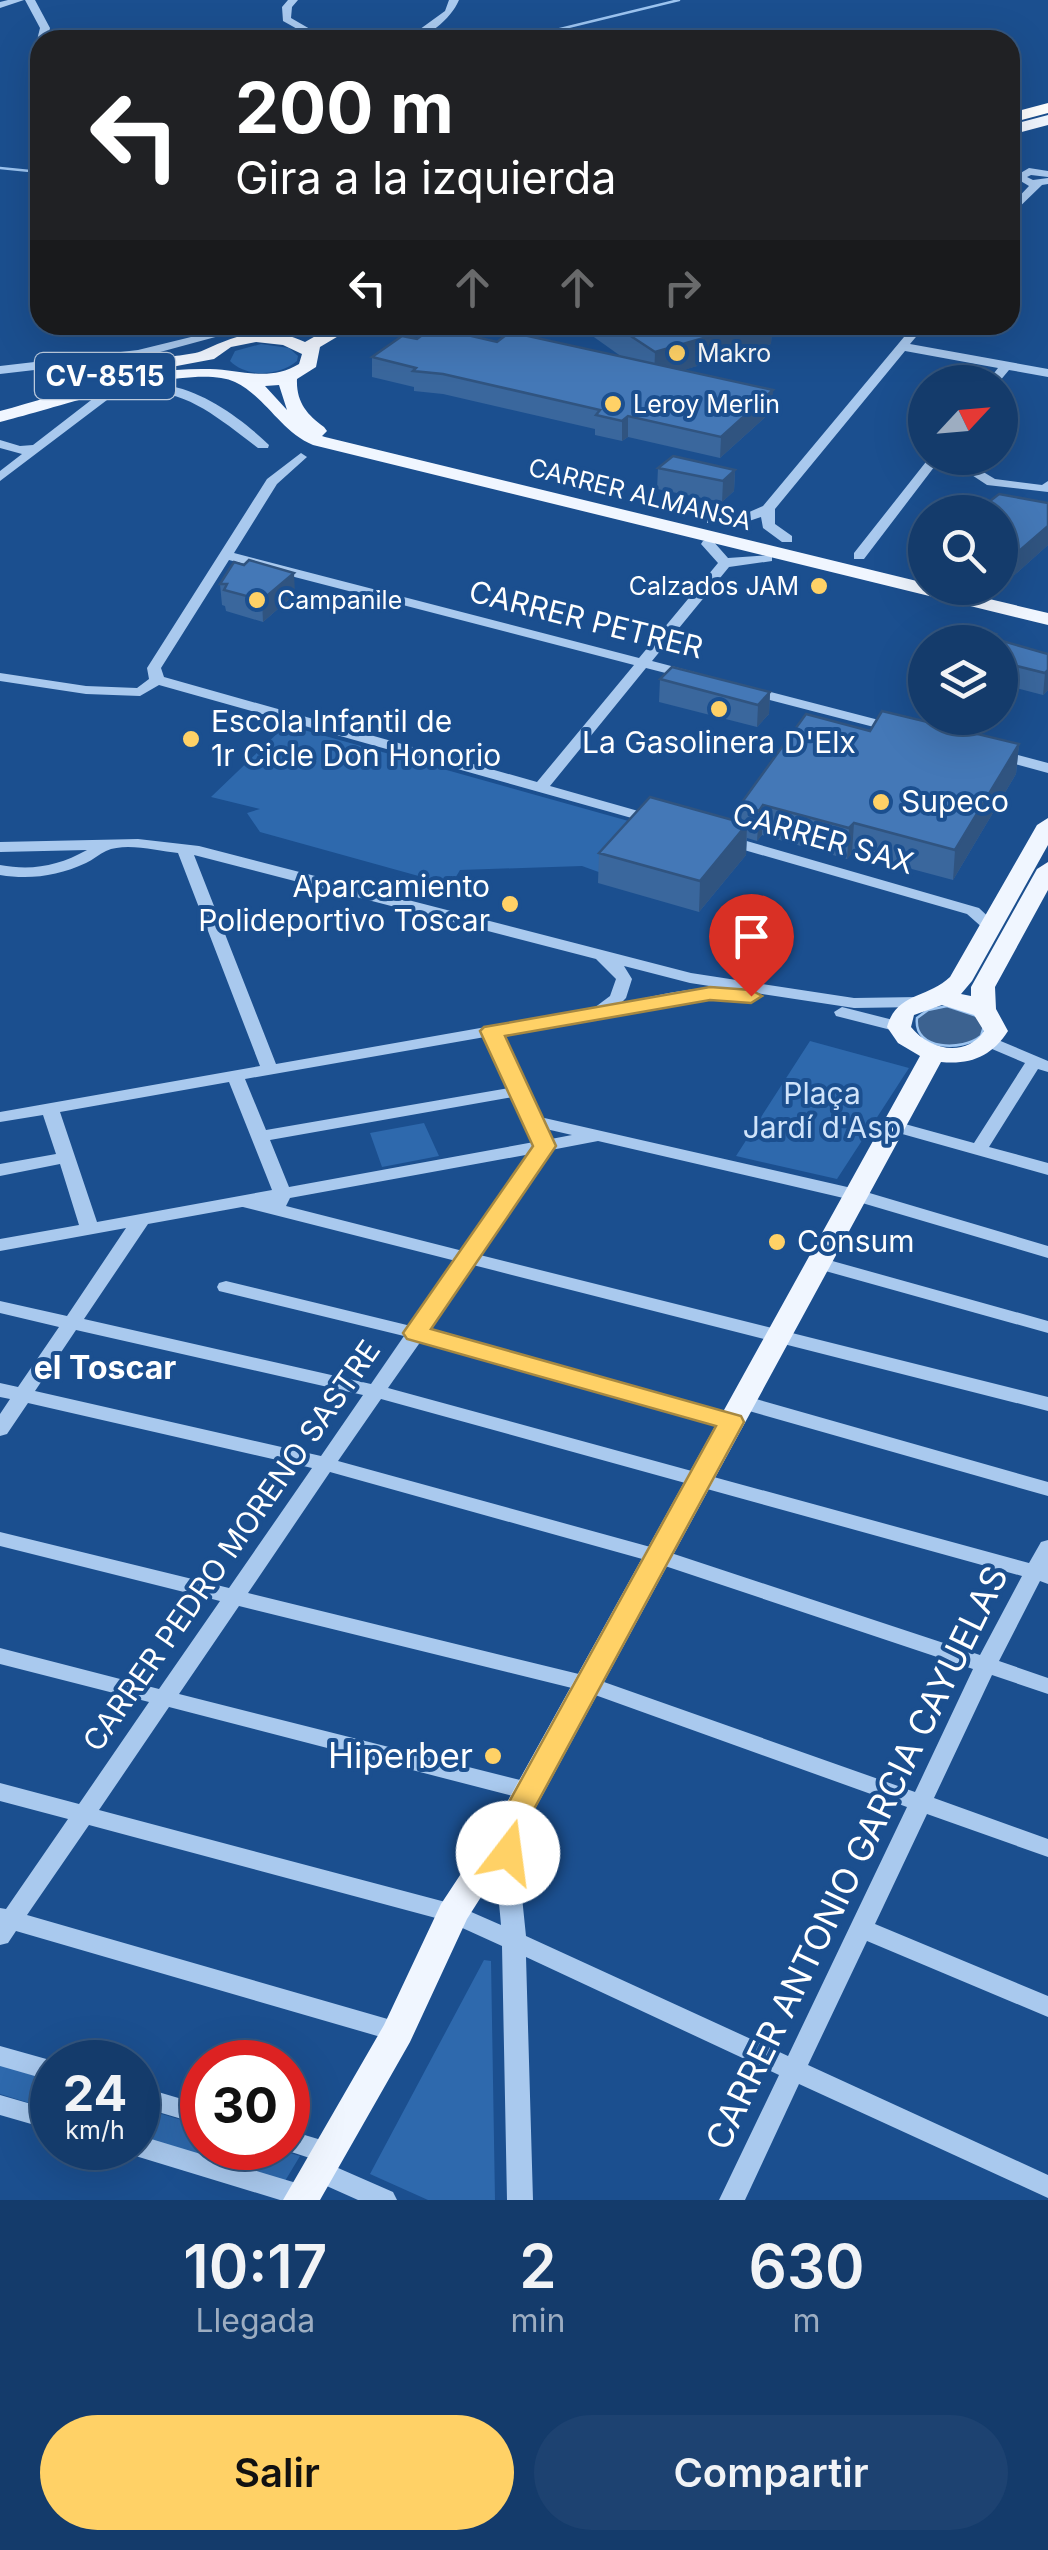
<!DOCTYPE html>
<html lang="es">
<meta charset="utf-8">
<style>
body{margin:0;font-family:Inter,sans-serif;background:#1d4271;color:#f1f3f6;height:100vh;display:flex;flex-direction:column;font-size:38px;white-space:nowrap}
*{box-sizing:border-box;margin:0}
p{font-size:32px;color:#9dadc1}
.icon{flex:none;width:55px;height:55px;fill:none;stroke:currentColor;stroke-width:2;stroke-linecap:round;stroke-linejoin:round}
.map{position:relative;height:2200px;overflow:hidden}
.sheet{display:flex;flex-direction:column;background:#143b6b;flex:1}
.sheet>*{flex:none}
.guide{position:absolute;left:30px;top:30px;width:990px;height:305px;border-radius:30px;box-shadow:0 10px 40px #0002,0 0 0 2px #33557e;background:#202124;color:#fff;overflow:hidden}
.needle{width:65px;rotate:64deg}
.controls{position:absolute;left:908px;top:365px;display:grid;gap:20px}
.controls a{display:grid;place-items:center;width:110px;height:110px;border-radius:50%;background:#143b6b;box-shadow:0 10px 40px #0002,0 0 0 2px #33557e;font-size:50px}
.speed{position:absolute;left:30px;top:2040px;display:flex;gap:20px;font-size:50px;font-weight:700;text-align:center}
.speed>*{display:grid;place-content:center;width:130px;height:130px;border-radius:50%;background:#143b6b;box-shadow:0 10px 40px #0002,0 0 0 2px #33557e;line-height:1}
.speed small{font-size:25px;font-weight:400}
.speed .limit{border:15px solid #d22;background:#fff;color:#111}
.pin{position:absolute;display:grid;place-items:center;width:85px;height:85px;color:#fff;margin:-102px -42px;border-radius:50% 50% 50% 0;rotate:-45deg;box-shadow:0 0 10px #0007}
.pin .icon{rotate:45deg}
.me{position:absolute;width:110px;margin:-55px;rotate:15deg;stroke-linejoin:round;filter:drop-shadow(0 0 8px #0008)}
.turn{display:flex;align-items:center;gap:35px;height:210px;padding:0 40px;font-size:45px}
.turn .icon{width:130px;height:130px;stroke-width:2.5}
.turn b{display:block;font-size:70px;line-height:85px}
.lanes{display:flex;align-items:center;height:95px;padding:0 40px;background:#0003;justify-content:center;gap:50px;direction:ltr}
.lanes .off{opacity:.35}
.eta{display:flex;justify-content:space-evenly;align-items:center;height:170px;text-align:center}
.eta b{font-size:60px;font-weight:600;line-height:70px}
.action{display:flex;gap:20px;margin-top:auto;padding:20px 40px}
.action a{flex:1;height:115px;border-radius:60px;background:#ffd166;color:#111;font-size:40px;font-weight:600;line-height:115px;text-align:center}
.action a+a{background:#1d4271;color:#f1f3f6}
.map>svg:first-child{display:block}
</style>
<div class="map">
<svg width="1048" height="2200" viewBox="0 0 1048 2200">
<rect width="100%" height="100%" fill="#1b4f8f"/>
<path fill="#2e69ad" d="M261 344 289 348 298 356 297 361C279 376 247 378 230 361L235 351Z
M286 725 650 827 607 875 582 866 460 870 451 885 260 832 247 813 260 809 211 797Z
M810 1041 909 1068 837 1179 736 1156Z
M424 1123 439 1156 382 1167 370 1133Z
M484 1960 491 1961 495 2200H428L370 2174Z
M0 2065 52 2081V2110L0 2094Z
M138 2107 202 2126V2148H273L300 2156 285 2181 138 2136Z"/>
<path fill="#3c6290" stroke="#9cc4f0" stroke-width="2.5" d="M947 1006 977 1016 984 1026 981 1036C963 1051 913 1051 917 1018L928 1010Z"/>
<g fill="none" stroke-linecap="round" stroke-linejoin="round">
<path stroke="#9cc4f0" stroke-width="2.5" d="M536 40 556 30 679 0
M0 168 30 171 40 178"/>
<path fill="#a9c9ee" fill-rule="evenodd" d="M8 0H24L0 8V2Z
M25 0H35L50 28 47 40H40V42L37 40 40 28Z
M288 0H298L292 7 291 18 329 40H317L283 21 282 7Z
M449 0H459C451 19 426 40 405 40L445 11Z
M1029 168 1048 171V177L1031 175 1027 177 1033 180 1048 178V184L1042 185 1010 216V206L1029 186 1014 177Z
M240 325H260L138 358 0 374V366L138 350Z
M349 325H380C368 332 339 337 327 331Z
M914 325H926L910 344 1048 369V377L1009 370 999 382H987L998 368 905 351 775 509V524L792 536V542H782L763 528 761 517 749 521 707 523V517L747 513 763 506Z
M131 382C143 386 158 384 171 386 208 394 243 420 269 445L268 448H258C210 412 171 375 107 400L0 481V471L22 454 0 448V440L20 446 33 445 99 394Z
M301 453 307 457 277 484 234 553 639 658 718 563 701 544 703 541H713L728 558 772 555V561L729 567 652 661 694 672V678L689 679 646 668 550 786 663 818 666 821 663 824H653L159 685 140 696 86 694 0 681V673L86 686 137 688 149 679 147 668 267 479ZM229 560 634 665 537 782 164 677 161 668Z
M929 458H941L864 559H854V553Z
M946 458H960L995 479 1042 485 1048 481V492L987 485Z
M748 686 902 726 904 729 897 733 743 693V687Z
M995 749 1048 763V773L990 757 987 754Z
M726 835 979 908 998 926 990 931 984 929 967 914 720 843 718 840Z
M138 839 199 846 691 973 854 998 919 997 927 1002 919 1007 854 1008 690 983 624 966 632 979 626 998 621 1003C650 998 717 978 740 995L732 1000 710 998 501 1035 540 1117 856 1189 1048 1246V1258L852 1200 598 1141 551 1150 480 1255 1048 1397V1411L473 1265 428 1330 738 1417 741 1422 738 1427 731 1429 421 1341 388 1388 1029 1563 1041 1542 1048 1540V1584L1040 1581 999 1661 1048 1678V1694L992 1675 934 1798 1048 1839V1857L927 1814 875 1924 1048 1996V2017L867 1941 808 2065 1048 2175V2198L799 2084 745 2200H719L779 2075 526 1957 533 2200H507L502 1946 447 1921 89 1825 27 1915 398 2022 407 2025 410 2032 407 2039 398 2042 16 1931 8 1943 0 1945V1908L6 1909 68 1819 0 1801V1783L79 1804 149 1702 0 1664V1648L159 1689 220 1601 0 1546V1532L229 1588 312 1468 28 1403 7 1434 0 1436V1414L10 1399 0 1397V1383L18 1387 59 1327 0 1313V1301L67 1316 126 1228 0 1251V1239L79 1225 60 1164 0 1176V1164L56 1154 43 1115 0 1122V1112L260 1066 178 853C157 851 126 842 106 851 99 854 93 860 86 863 58 876 30 880 0 875V865C32 871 58 866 87 850L0 852V842ZM194 855 596 959 616 979 610 996 594 1008 276 1064ZM485 1037 509 1088 266 1130 245 1079ZM229 1082 272 1190 97 1222 60 1112ZM513 1097 534 1142 289 1187 270 1140ZM546 1129 572 1135 551 1139ZM531 1154 463 1251 286 1206 290 1198ZM242 1207H243L456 1261 411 1326 226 1281 219 1283 217 1287 219 1291 404 1336 371 1384 84 1319 148 1224ZM76 1330 363 1395 321 1456 35 1391ZM381 1399 1022 1576 980 1655 665 1551 338 1461ZM330 1472 653 1562 973 1669 915 1792 587 1676 248 1593ZM239 1606 584 1691 907 1807 788 2056 526 1936 519 1868 522 1831 519 1825 511 1822 503 1825C490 1854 499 1894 501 1925L453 1904 99 1810 169 1707 528 1800 536 1797 539 1791 536 1785 528 1782 179 1694Z
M842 1007 905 1023 907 1027 899 1032 836 1016 834 1012Z
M991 1037 1048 1061V1072L1038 1069 989 1147 1048 1163V1175L888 1130 885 1126 894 1121 974 1143 1025 1063 985 1046 982 1042Z
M818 1257 1048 1321V1333L811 1267 809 1263Z
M742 1395 1048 1482V1496L735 1407 732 1402 735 1397Z
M0 2046 57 2062H52V2081L0 2066Z
M138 2086 202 2105V2125L138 2106Z
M0 2095 52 2110V2130L0 2115Z
M288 2130 338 2145 342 2153 338 2161 329 2164 393 2192 397 2200H358L311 2179 307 2171 311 2163 319 2161 279 2148H288Z
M138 2135 303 2185 312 2188 316 2196 314 2200H280L129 2154 126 2148H138Z"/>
<path fill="#f0f6ff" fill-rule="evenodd" d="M1048 115V125L1010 135V125Z
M335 325H357L320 347 316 367 297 379C296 402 307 415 324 427L327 431 322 436 325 437 925 583V588H943L1048 613V625L313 445C280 431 266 397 235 382 189 361 51 410 0 422V411C69 392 138 367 210 369 243 370 269 382 299 364L302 354 283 345 256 342 231 347 214 359 166 368 157 363C170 353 189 357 204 350 239 334 267 324 305 342ZM279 385 287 410 265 386Z
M1048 818V845L972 981 961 994 971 996V987L1037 869 1048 862V890L995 987 996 1009 1008 1031C992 1056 971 1065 941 1062L523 1831 467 1919 410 2042 320 2200H283L384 2025 441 1904 501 1813 920 1056 898 1043 887 1027C896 993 928 998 950 977L1037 825ZM942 1005 974 1015 984 1031C966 1058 929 1050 911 1027L914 1015Z"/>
<path fill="#fff" fill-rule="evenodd" d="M1048 103V113L1010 123V113Z"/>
</g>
<path fill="#3a679d" d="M584 325H772L771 344 683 370 772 411 720 458 628 437 622 441 595 435V429L443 394 414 391V387L372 377V357L417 339 497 342 622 357 584 330Z
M658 468 735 470 734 491 722 502 657 489Z
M1048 503V545L1010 579 1000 576V512Z
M220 584 295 594 263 622 226 611 225 606 222 605Z
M996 634V639L1048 654V690L1043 695 1000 684V642H961Z
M660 679 770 692 769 714 757 727 659 702Z
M870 731 1019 744 1016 774 953 880 852 853 847 859 762 835 757 841 747 838 746 855 699 912 598 883 599 853 739 822 740 805Z"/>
<path fill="#305480" d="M749 325H772L771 344 654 379 655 352Z
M773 390 772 411 720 458 721 437Z
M628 416V437L622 441V421Z
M735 470 734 491 722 502 723 481Z
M1048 526V545L1010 579 1012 557Z
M294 573 295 594 263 622 262 600Z
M1048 670V690L1043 695 1045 673Z
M770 692 769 714 757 727 758 705Z
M1019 744 1016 774 953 880 955 850Z
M763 805 762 835 757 841 759 811Z
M854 823 852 853 847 859 849 828Z
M747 824 746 855 699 912 700 881Z"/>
<path fill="#4478b7" stroke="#305480" stroke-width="2.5" d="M614 325H749L655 352Z
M433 327 497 342 510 332 773 390 721 437 628 416 622 421 596 415 600 410 443 374 413 371 416 368 372 357 402 336 417 339Z
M673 456 735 470 723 481 658 468Z
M999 494 1048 503V526L1012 557 1000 554V512H976Z
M249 560 294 573 262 600 224 590 227 584H220L234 562 244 565Z
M975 628 996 634 992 638 1048 654V670L1045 673 1000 662V642H961Z
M672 667 770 692 758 705 660 679Z
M882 711 1019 744 955 850 854 823 849 828 763 805 759 811 740 805 806 714 870 731Z
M650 797 747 824 700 881 599 853Z"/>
<path fill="#ffd166" stroke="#a68842" stroke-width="2.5" d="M710 987 751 990 762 996 751 1003 710 1000 505 1036 556 1146 431 1329 741 1416 744 1422 527 1822 519 1861 508 1865 497 1861 493 1853 498 1822 716 1426 407 1339 403 1333 533 1146 480 1031 484 1027Z"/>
<g fill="#ffd166" stroke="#1b4f8f" stroke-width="4">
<circle cx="677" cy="353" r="10"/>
<circle cx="613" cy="404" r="10"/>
<circle cx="819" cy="586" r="10"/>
<circle cx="257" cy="600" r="10"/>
<circle cx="719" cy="709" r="10"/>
<circle cx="191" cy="739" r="10"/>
<circle cx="881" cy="802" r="10"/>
<circle cx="510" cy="904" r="10"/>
<circle cx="777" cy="1242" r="10"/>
<circle cx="493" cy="1756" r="10"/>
</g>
<g text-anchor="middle" stroke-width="8" stroke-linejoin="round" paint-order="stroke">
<g font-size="25" fill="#fff" stroke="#1b4f8f" text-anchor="start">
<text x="697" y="362">Makro</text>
<text x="633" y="413">Leroy Merlin</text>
<text x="799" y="595" text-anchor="end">Calzados JAM</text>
<text x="277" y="609">Campanile</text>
</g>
<g font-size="25" fill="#fff" stroke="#1b4f8f">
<text transform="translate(640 494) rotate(14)" y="9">CARRER ALMANSA</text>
</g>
<rect fill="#1b4f8f" stroke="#bbcadd" stroke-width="2.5" x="35" y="353" width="140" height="46" rx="8"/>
<g font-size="28" font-weight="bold" fill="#fff">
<text x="105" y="386">CV-8515</text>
</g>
<g font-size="30" fill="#fff" stroke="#1b4f8f">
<text transform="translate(586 620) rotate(14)" y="10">CARRER PETRER</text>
<text transform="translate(823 839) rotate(16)" y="10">CARRER SAX</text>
<text transform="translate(232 1546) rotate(-55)" y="10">CARRER PEDRO MORENO SASTRE</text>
</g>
<g font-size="30" fill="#fff" stroke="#1b4f8f" text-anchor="start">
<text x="211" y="732">Escola Infantil de<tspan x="211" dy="34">1r Cicle Don Honorio</tspan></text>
<text x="719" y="753" text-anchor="middle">La Gasolinera D'Elx</text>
<text x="901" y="812">Supeco</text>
<text x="490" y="897" text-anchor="end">Aparcamiento<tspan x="490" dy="34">Polideportivo Toscar</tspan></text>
<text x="797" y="1252">Consum</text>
</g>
<g font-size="30" fill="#cfe3fa" stroke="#1b4f8f">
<text x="822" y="1104">Plaça<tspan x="822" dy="34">Jardí d'Asp</tspan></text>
</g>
<g font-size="32" font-weight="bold" fill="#fff" stroke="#1b4f8f">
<text x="105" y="1379">el Toscar</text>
</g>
<g font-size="35" fill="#fff" stroke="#1b4f8f" text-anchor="end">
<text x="473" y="1768">Hiperber</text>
</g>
<g font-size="35" fill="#fff" stroke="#1b4f8f">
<text transform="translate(857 1858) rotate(-64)" y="12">CARRER ANTONIO GARCIA CAYUELAS</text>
</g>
</g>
</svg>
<div class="controls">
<a><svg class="needle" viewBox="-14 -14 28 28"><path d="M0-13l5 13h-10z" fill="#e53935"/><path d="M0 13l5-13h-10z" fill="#9dadc1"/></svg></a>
<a><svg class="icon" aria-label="search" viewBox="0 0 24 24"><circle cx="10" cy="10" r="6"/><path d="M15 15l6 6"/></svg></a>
<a><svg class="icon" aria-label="layers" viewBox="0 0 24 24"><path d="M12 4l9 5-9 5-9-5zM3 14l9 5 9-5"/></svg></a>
</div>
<div class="speed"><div>24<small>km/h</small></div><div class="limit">30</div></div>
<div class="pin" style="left:751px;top:996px;background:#d93025"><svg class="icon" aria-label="arrive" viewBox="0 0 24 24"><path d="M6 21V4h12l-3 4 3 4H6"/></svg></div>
<svg class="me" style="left:508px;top:1853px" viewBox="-20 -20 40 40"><circle r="19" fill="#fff"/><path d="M0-13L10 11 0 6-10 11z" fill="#ffd166"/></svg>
<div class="guide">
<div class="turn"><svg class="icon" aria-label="left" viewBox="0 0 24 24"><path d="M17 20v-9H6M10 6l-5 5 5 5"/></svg><div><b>200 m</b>Gira a la izquierda</div></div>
<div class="lanes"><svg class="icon" aria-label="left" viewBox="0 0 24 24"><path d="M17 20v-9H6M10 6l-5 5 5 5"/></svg><svg class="icon off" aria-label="ahead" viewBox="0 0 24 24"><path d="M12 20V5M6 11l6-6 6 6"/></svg><svg class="icon off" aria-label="ahead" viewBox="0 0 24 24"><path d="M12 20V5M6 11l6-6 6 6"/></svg><svg class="icon off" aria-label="right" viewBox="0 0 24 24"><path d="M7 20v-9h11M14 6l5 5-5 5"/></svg></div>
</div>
</div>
<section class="sheet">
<div class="eta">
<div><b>10:17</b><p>Llegada</p></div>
<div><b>2</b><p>min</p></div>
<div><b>630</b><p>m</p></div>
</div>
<div class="action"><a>Salir</a><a>Compartir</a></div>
</section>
